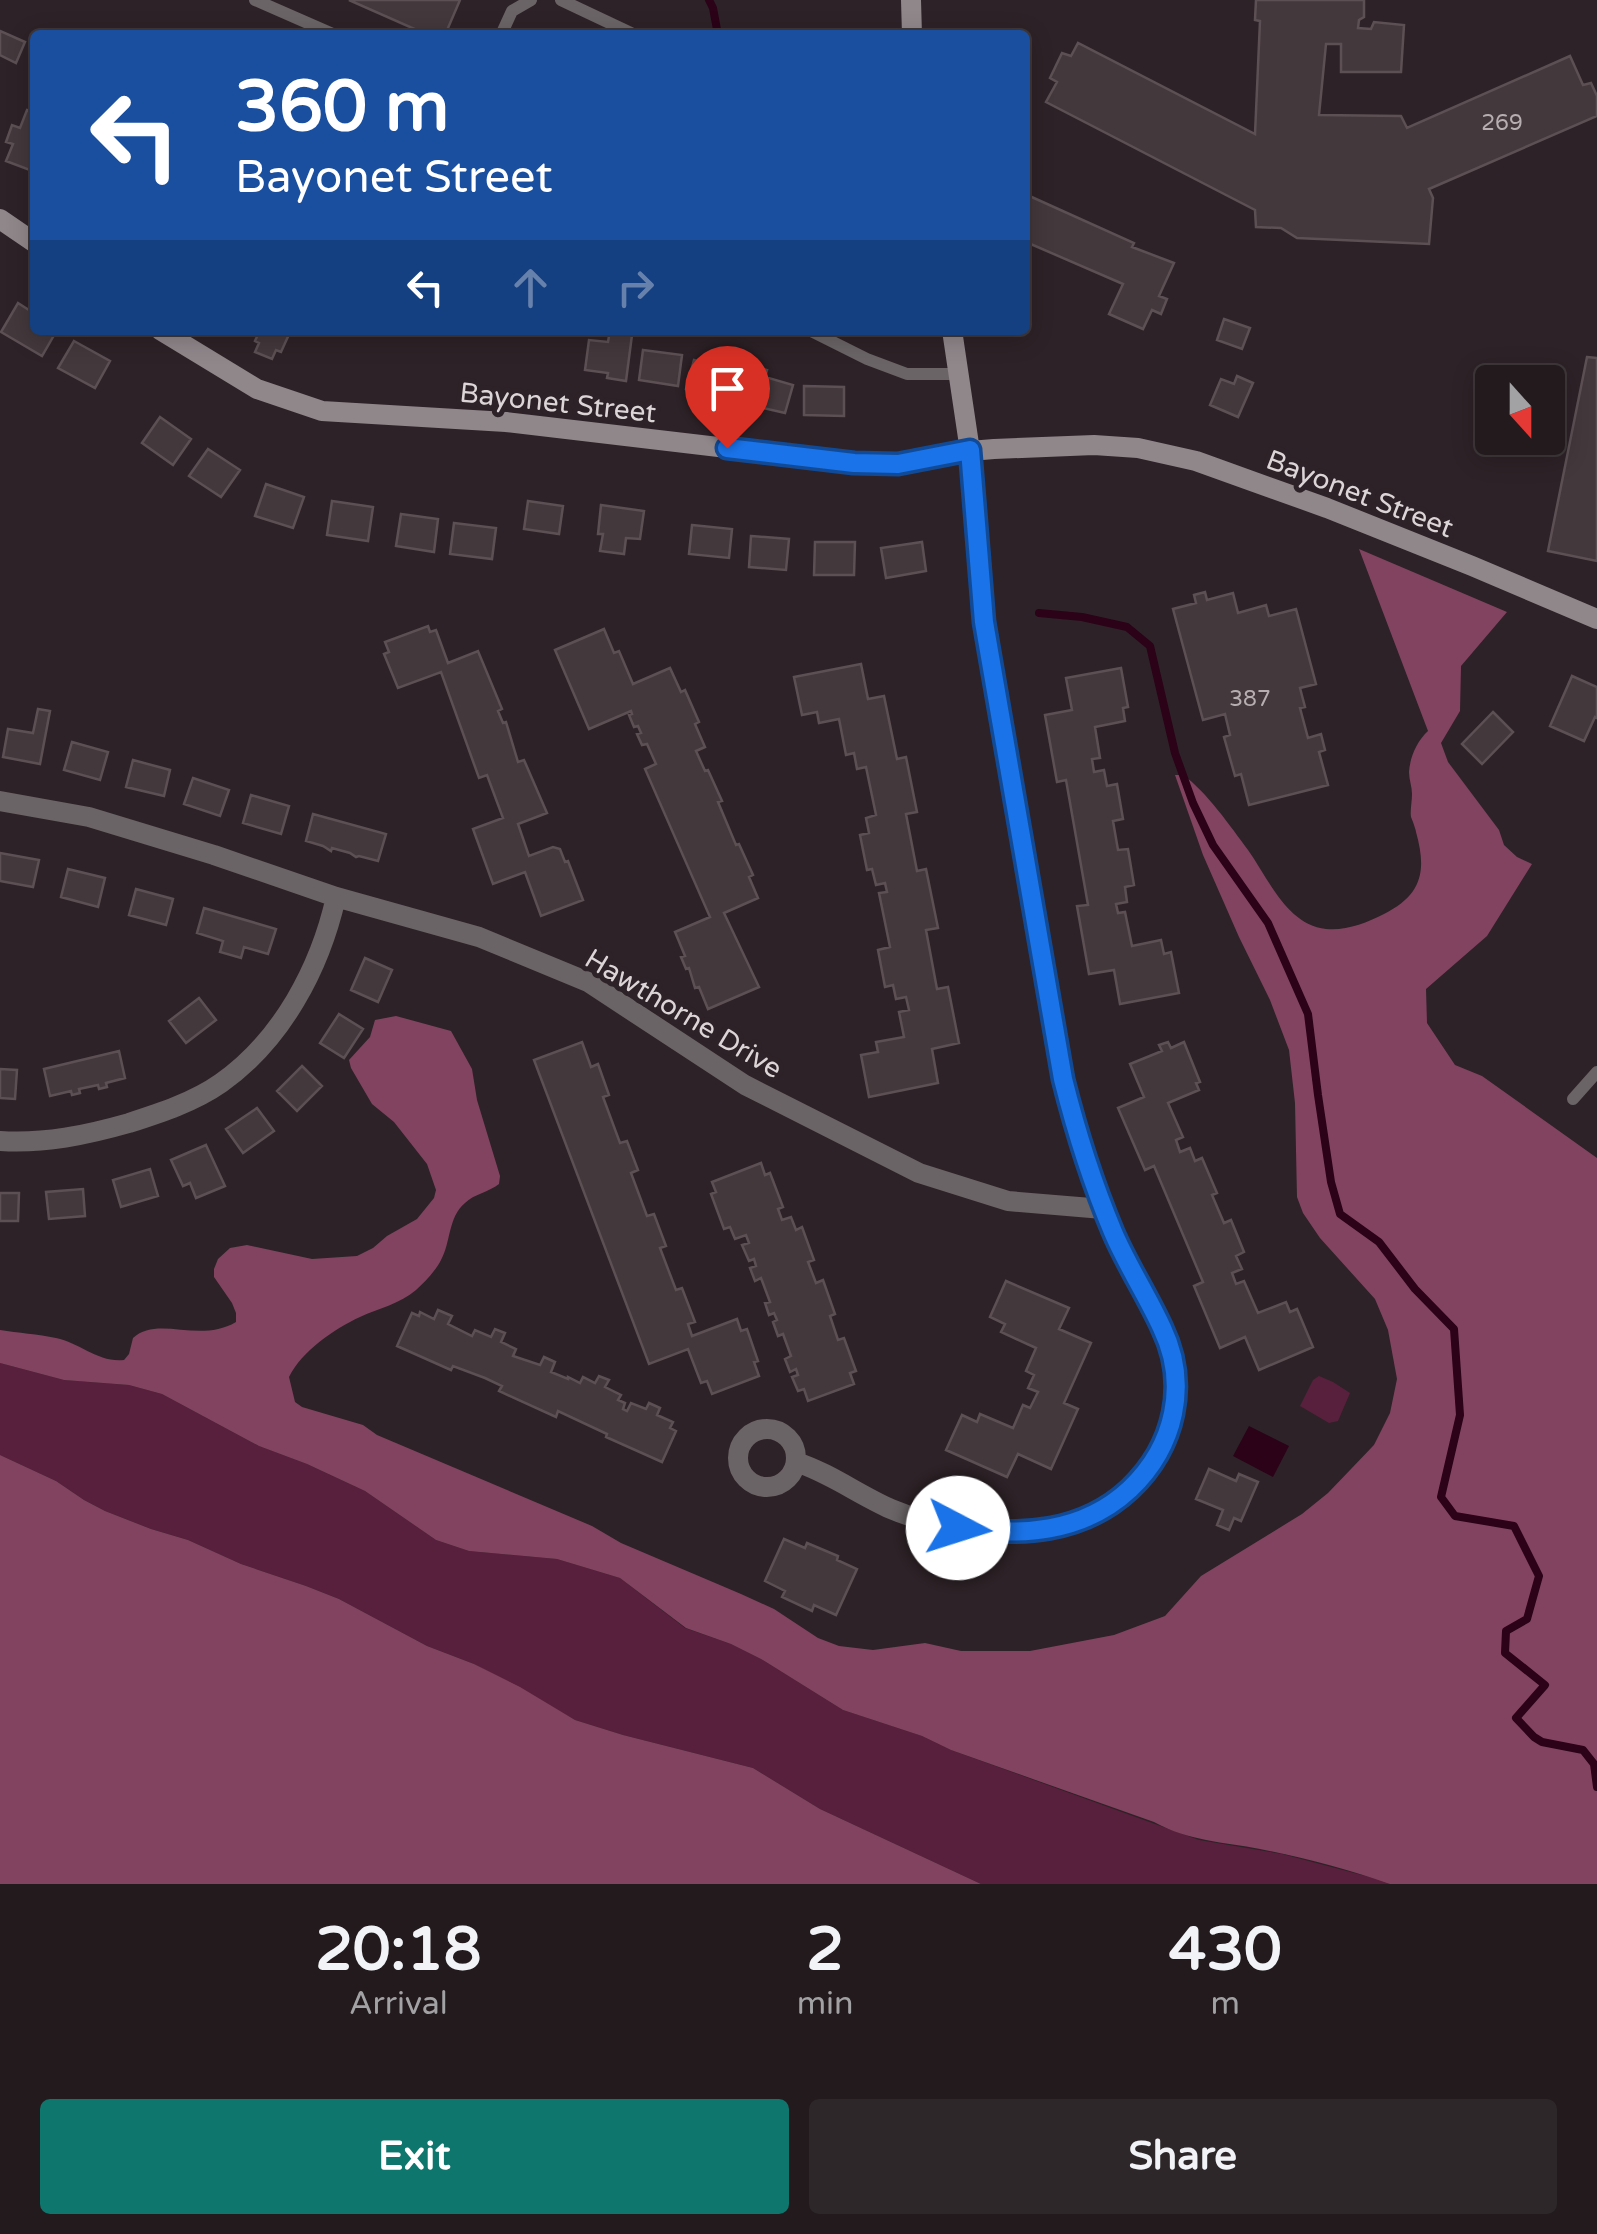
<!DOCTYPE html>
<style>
body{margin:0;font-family:"Varela Round",sans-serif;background:#2e272a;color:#f1f3f6;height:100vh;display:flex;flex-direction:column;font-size:38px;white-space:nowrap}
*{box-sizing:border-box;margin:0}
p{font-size:32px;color:#a2a1a4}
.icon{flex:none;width:55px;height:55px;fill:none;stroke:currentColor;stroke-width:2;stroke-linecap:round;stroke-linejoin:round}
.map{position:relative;height:1884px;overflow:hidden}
.drawer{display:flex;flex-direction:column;background:#221a1d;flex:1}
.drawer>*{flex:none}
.top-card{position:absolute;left:30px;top:30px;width:1000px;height:305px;border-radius:10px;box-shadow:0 5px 25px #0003,0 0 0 2px #3f383b;background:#1a4fa0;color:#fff;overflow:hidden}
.needle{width:65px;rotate:159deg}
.fabs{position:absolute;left:1475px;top:365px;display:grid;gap:20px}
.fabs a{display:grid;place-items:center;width:90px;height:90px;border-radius:10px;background:#221a1d;box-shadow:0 5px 25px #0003,0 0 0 2px #3f383b;font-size:50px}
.pin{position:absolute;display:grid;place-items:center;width:85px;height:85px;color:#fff;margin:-102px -42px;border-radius:50% 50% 50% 0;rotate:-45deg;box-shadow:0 0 10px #0007}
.pin .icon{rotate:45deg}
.me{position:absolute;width:110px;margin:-55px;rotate:95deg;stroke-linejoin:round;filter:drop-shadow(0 0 8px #0008)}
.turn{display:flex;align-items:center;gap:35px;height:210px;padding:0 40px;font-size:45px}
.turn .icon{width:130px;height:130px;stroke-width:2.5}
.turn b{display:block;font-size:70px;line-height:85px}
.lanes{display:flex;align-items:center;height:95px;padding:0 40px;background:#0003;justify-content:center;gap:50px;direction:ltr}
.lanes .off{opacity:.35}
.eta{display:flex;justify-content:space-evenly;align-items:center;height:170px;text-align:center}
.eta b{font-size:60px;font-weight:700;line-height:70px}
.cta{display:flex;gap:20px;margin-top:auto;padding:20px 40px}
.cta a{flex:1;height:115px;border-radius:10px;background:#0f766e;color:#fff;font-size:40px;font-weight:700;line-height:115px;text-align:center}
.cta a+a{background:#2e272a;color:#f1f3f6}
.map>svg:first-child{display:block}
</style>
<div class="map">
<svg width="1597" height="1884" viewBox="0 0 1597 1884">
<rect width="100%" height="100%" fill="#2d2227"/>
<path fill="#58203c" d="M1597 1190V1884H981L820 1809 753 1768 623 1735 575 1720 474 1664 427 1646 339 1599 306 1586 241 1564 188 1540 151 1529 105 1511 84 1500 56 1481 0 1455V1363L64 1380 129 1385 162 1394 259 1446 307 1464 365 1491 436 1540 469 1551 557 1559 620 1578 685 1628 731 1644 761 1659 843 1710 922 1736 951 1750 1199 1840 1282 1854 1377 1879 1106 1751Z
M1319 1376 1333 1382 1350 1393 1338 1421 1329 1423 1300 1406 1313 1380Z"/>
<path fill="#824360" d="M1359 549 1507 612 1461 666 1460 711 1441 743 1448 762 1499 830 1504 845 1517 857 1532 864 1487 936 1426 989 1427 1023 1455 1065 1482 1076 1597 1158V1884H1390C1348 1869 1304 1858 1260 1849 1224 1842 1188 1841 1154 1822L951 1750 922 1736 843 1710 761 1659 731 1644 686 1628 620 1578 557 1559 469 1551 436 1540 365 1491 307 1464 259 1446 162 1394 129 1385 64 1380 0 1363V1330C18 1333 38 1334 56 1338 80 1343 99 1363 124 1360L129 1354 133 1338C158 1315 199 1344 236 1322V1313L232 1303 214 1277V1269L218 1259 230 1248 247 1245 312 1259 357 1256 373 1248 387 1236 417 1219 434 1198 436 1190 427 1164 394 1122 372 1104 351 1068 349 1060 370 1037 375 1020 396 1016 451 1031 472 1069 477 1100 500 1176 499 1184C489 1192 474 1194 465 1203 448 1217 451 1242 441 1260 436 1270 425 1282 416 1290 400 1304 379 1308 360 1317 334 1329 302 1351 289 1377L295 1402 302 1407 363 1425 377 1435 592 1526 621 1543 741 1594 774 1609 818 1638 839 1646 873 1650 925 1643 961 1651H1030L1114 1635 1165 1616 1201 1576 1302 1514 1328 1493 1374 1445 1390 1413 1397 1379 1388 1330 1375 1299 1320 1238 1303 1213 1297 1197 1295 1103 1289 1050 1270 1000 1239 937 1203 855 1175 775H1183C1206 791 1231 827 1248 850 1268 878 1287 925 1326 929 1346 931 1366 923 1384 914 1422 895 1427 871 1416 832 1416 830 1412 819 1411 817 1410 810 1412 802 1412 794 1412 787 1409 779 1409 772 1410 757 1417 741 1428 731Z
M0 1455 56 1481 84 1500 105 1511 151 1529 188 1540 241 1564 306 1586 339 1599 427 1646 474 1664 520 1687 575 1720 623 1735 753 1768 820 1809 981 1884H0Z"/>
<path fill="#2b0218" d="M1249 1426 1289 1446 1273 1477 1233 1456Z"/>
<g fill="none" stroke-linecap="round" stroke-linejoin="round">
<path stroke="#2b0218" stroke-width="8" d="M709 0 713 8 718 35
M1039 613 1082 617 1127 627 1150 646 1175 753 1193 803 1213 845 1268 923 1308 1014 1318 1095 1331 1182 1340 1214 1379 1242 1415 1289 1454 1329 1460 1415 1441 1497 1455 1516 1514 1526 1539 1576 1527 1619 1506 1631 1505 1653 1545 1685 1516 1718 1534 1737 1542 1742 1583 1750 1594 1764 1597 1787"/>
</g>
<path fill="#43383c" stroke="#5c5054" stroke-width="2.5" d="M349 0H460L445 35H428Z
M1256 0H1364V17L1359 20 1358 28 1371 29 1374 22 1404 25 1401 72H1341V44H1326L1319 115 1401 116 1407 128 1570 56 1583 85 1591 83 1597 96V116L1429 189 1433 198 1429 244 1297 238 1281 228 1256 227 1255 210 1046 102 1057 82 1050 78 1062 53 1071 56 1078 43 1255 134 1260 21 1255 20Z
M0 31 25 42 16 63 0 55Z
M27 110 35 113V172L6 161 13 144 6 142 12 125 20 128Z
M1025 194 1134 243 1132 247 1174 263 1159 296 1167 299 1161 314 1152 310 1143 329 1109 314 1123 284 1026 242 1028 237 1025 236Z
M18 303 35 314V330H57L42 356 1 332Z
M1224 319 1250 328 1242 349 1217 340Z
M260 330H291L281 352 276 350 272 359 255 352 259 343 255 341Z
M610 330H636V335H632L626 381 607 378 608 373 585 370 589 340 608 342Z
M74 341 110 361 95 388 58 368Z
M643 350 682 355 678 386 639 380Z
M1587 357 1597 358V561L1548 551Z
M694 360 735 370 727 404 710 399 711 395 686 389Z
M756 367 767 370 765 377 793 385 785 413 745 404Z
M1237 376 1253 383 1238 417 1210 405 1221 379 1234 384Z
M804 386 844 387V416L804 415Z
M160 417 191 439 173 465 142 443Z
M208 449 240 470 221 497 189 476Z
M266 484 304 497 293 528 255 516Z
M332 501 373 507 368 541 327 535Z
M528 501 563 506 559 534 524 529Z
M601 505 644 511 640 539 626 538 624 554 600 551 603 534H598Z
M401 514 438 519 434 552 396 546Z
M454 523 496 528 492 559 450 554Z
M692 525 732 529 729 558 689 554Z
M751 536 789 539 786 570 749 567Z
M815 542H855L854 575H814Z
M922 542 926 571 886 578 881 548Z
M1205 592 1207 600 1233 593 1238 613 1266 605 1269 616 1296 609 1316 684 1300 688 1305 707 1300 708 1308 738 1321 734 1325 750 1319 752 1328 785 1249 805 1241 774 1235 776 1224 737 1230 735 1225 714 1203 720 1173 609 1196 603 1194 595Z
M428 626 430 632 436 630 448 663 478 651 502 709 498 711 503 723 506 722 518 762 524 760 547 813 518 824 529 856 553 847 560 849 565 862 568 861 583 900 541 916 525 872 493 884 473 829 503 818 487 775 479 778 441 672 398 688 384 654 389 652 385 642Z
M604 629 614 653 619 651 633 684 670 668 681 692 685 690 699 722 695 724 705 747 696 751 705 771 708 770 722 801 718 802 736 845 739 844 753 875 749 877 758 898 724 913 759 987 708 1009 699 987 695 988 689 968 686 969 681 957 685 956 675 932 710 917 645 769 656 764 647 744 642 745 637 734 641 733 638 726 634 727 629 715 632 714 631 711 589 729 555 650Z
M861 664 868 699 884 696 897 759 906 757 917 812 906 814 917 871 926 869 938 928 926 930 937 989 948 987 959 1043 932 1049 938 1083 869 1097 861 1055 878 1052 876 1042 904 1037 899 1012 909 1010 906 997 896 999 893 985 885 987 878 950 890 947 879 893 887 892 885 883 876 885 872 869 867 870 860 835 869 833 866 818 876 815 866 767 857 769 854 753 846 755 839 719 819 723 817 712 802 715 794 677Z
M1121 668 1128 707 1123 708 1125 721 1095 727 1100 758 1092 759 1094 772 1104 770 1107 786 1117 784 1123 819 1113 821 1118 850 1128 849 1134 885 1125 887 1127 902 1116 904 1118 913 1125 912 1132 946 1161 940 1164 954 1171 952 1179 993 1120 1004 1114 970 1089 974 1077 906 1088 905 1066 780 1057 782 1045 715 1072 710 1066 678Z
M1572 676 1597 687V718L1595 717 1584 741 1550 726Z
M38 709 50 711 40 764 3 757 8 729 33 733Z
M1493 712 1513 732 1482 764 1462 744Z
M72 742 108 752 100 780 64 770Z
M133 760 170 770 164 796 126 787Z
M193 778 229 790 220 816 184 804Z
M251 795 289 806 281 834 243 823Z
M313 814 386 834 378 861 359 856 356 857 350 853 332 848 331 851 323 846 306 841Z
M0 853 39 860 33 887 0 881Z
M68 869 105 878 98 907 61 897Z
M136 889 173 899 166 925 129 915Z
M204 908 276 929 268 954 244 947 241 958 220 952 223 941 197 933Z
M365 958 392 970 378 1002 351 990Z
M199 998 216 1020 186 1043 169 1021Z
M339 1014 363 1029 344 1058 320 1043Z
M582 1042 591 1067 598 1064 609 1095 603 1097 620 1143 627 1141 638 1170 631 1173 647 1216 654 1214 666 1246 660 1248 676 1290 682 1288 695 1322 688 1324 692 1336 737 1319 741 1331 747 1329 758 1361 754 1362 759 1376 712 1394 707 1381 701 1383 688 1349 649 1364 534 1060Z
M1168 1042 1171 1048 1184 1042 1200 1082 1196 1083 1199 1090 1168 1103 1183 1137 1176 1140 1180 1152 1190 1148 1195 1161 1202 1158 1217 1193 1212 1195 1224 1223 1231 1220 1244 1252 1236 1256 1242 1269 1232 1273 1236 1284 1244 1281 1258 1313 1286 1302 1290 1312 1297 1309 1313 1347 1259 1370 1245 1337 1220 1348 1194 1286 1203 1282 1154 1166 1145 1170 1118 1108 1144 1097 1130 1064 1162 1051 1159 1045Z
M119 1051 125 1078 106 1083 107 1087 99 1089 98 1085 79 1089 80 1093 72 1095 71 1091 50 1096 44 1069Z
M302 1066 322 1086 297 1111 277 1091Z
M0 1069 17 1070 15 1099 0 1098Z
M257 1108 274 1131 243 1153 226 1129Z
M206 1145 225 1186 196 1198 190 1183 183 1186 171 1160Z
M761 1163 765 1175 770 1173 783 1207 778 1209 782 1220 791 1217 796 1230 802 1227 814 1260 808 1262 816 1283 823 1280 835 1314 830 1316 838 1340 844 1338 856 1371 850 1373 854 1384 808 1401 804 1389 798 1391 792 1377 798 1375 796 1369 790 1372 785 1359 791 1356 783 1334 778 1336 773 1322 777 1320 774 1313 769 1315 765 1303 770 1302 761 1278 755 1281 750 1268 756 1266 754 1259 749 1261 742 1245 749 1243 746 1235 735 1239 730 1227 724 1229 711 1194 716 1192 712 1182Z
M150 1169 158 1196 121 1207 113 1180Z
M83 1189 85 1216 49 1219 46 1192Z
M0 1193H19L18 1221H0Z
M1006 1281 1069 1308 1059 1329 1091 1343 1064 1403 1078 1409 1051 1469 1018 1454 1007 1477 946 1450 962 1415 977 1422 980 1414 1013 1428 1023 1405 1030 1408 1038 1392 1028 1388 1034 1375 1026 1371 1036 1348 1001 1332 1005 1324 990 1317Z
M438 1310 452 1316 448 1324 472 1336 475 1330 491 1337 495 1329 505 1333 501 1342 516 1349 513 1356 540 1365 544 1357 555 1362 551 1372 568 1379V1377L580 1383 583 1377 595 1383 599 1376 609 1380 605 1387 621 1395 618 1400 625 1403 623 1409 627 1411 631 1403 646 1409 649 1403 660 1408 657 1415 673 1422 670 1428 676 1431 662 1462 606 1437 607 1434 558 1411 556 1417 499 1391 502 1386 485 1378 453 1366 451 1370 397 1346 412 1313 419 1316 420 1312 434 1319Z
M1209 1469 1236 1481 1239 1474 1258 1482 1241 1521 1234 1518 1229 1530 1217 1525 1223 1510 1196 1499Z
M784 1539 805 1548 807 1543 838 1556 837 1560 857 1569 836 1615 814 1605 812 1611 782 1597 785 1591 765 1581Z"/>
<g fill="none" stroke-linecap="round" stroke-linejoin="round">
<path stroke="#6a6466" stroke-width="12" d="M255 0 335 35
M561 0 635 35
M501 35 512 11 531 0
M809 330 867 359 907 374H959
M1573 1099 1597 1072"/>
<path stroke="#6a6466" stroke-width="20" d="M0 801 89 817 214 855 336 897 479 937 588 982 745 1085 919 1173 1008 1201 1103 1209
M0 1141C44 1144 87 1135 129 1123 160 1113 194 1102 221 1083 282 1040 320 968 336 897
M738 1458a29 29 0 1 1 58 0a29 29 0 1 1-58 0Z
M796 1462C830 1473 859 1495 891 1509 975 1544 1083 1547 1145 1473 1174 1439 1182 1394 1171 1351 1161 1314 1136 1283 1120 1249 1092 1189 1073 1125 1059 1060L984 622 970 451"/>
<path stroke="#90878b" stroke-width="20" d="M911 0 912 35
M0 219 35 243
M160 330 257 389 322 411 506 422 855 463 898 464 970 451 994 449 1094 445 1138 448 1196 461 1327 508 1472 566 1597 619
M952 330 970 451"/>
</g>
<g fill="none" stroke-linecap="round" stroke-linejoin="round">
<g stroke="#114b97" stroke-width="25">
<path id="route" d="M727 448 854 463 898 464 970 450 984 622 1063 1079C1076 1131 1092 1182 1113 1232 1127 1265 1147 1295 1162 1328 1189 1384 1175 1446 1130 1489 1082 1534 1020 1536 958 1528"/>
</g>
<use href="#route" stroke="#1a73e8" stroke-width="18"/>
</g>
<g text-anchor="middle" stroke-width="10" stroke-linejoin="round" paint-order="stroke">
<g font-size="22" fill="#b6aeb1">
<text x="1502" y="130">269</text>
<text x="1250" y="706">387</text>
</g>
<g font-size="28" fill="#dcd5d8" stroke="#2d2227">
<text transform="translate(558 402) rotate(6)" y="10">Bayonet Street</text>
<text transform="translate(1360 493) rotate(21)" y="10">Bayonet Street</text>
<text transform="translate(684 1013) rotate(31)" y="10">Hawthorne Drive</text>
</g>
</g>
</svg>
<div class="fabs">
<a><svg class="needle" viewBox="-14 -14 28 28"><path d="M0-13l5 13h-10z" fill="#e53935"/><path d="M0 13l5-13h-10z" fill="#a2a1a4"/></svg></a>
</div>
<div class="pin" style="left:727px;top:448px;background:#d93025"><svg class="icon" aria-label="arrive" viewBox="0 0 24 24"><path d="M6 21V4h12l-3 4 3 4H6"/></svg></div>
<svg class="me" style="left:958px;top:1528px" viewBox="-20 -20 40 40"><circle r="19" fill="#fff"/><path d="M0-13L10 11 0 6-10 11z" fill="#1a73e8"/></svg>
<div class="top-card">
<div class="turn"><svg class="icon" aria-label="left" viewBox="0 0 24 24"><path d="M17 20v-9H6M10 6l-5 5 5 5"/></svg><div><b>360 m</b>Bayonet Street</div></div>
<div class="lanes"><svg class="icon" aria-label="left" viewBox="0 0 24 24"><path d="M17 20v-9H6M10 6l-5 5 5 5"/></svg><svg class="icon off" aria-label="ahead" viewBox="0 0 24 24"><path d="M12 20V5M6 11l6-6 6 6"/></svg><svg class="icon off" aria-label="right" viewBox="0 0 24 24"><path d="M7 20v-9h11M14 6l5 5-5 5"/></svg></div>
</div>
</div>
<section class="drawer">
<div class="eta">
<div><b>20:18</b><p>Arrival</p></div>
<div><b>2</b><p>min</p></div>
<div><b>430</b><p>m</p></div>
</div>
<div class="cta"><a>Exit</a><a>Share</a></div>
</section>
